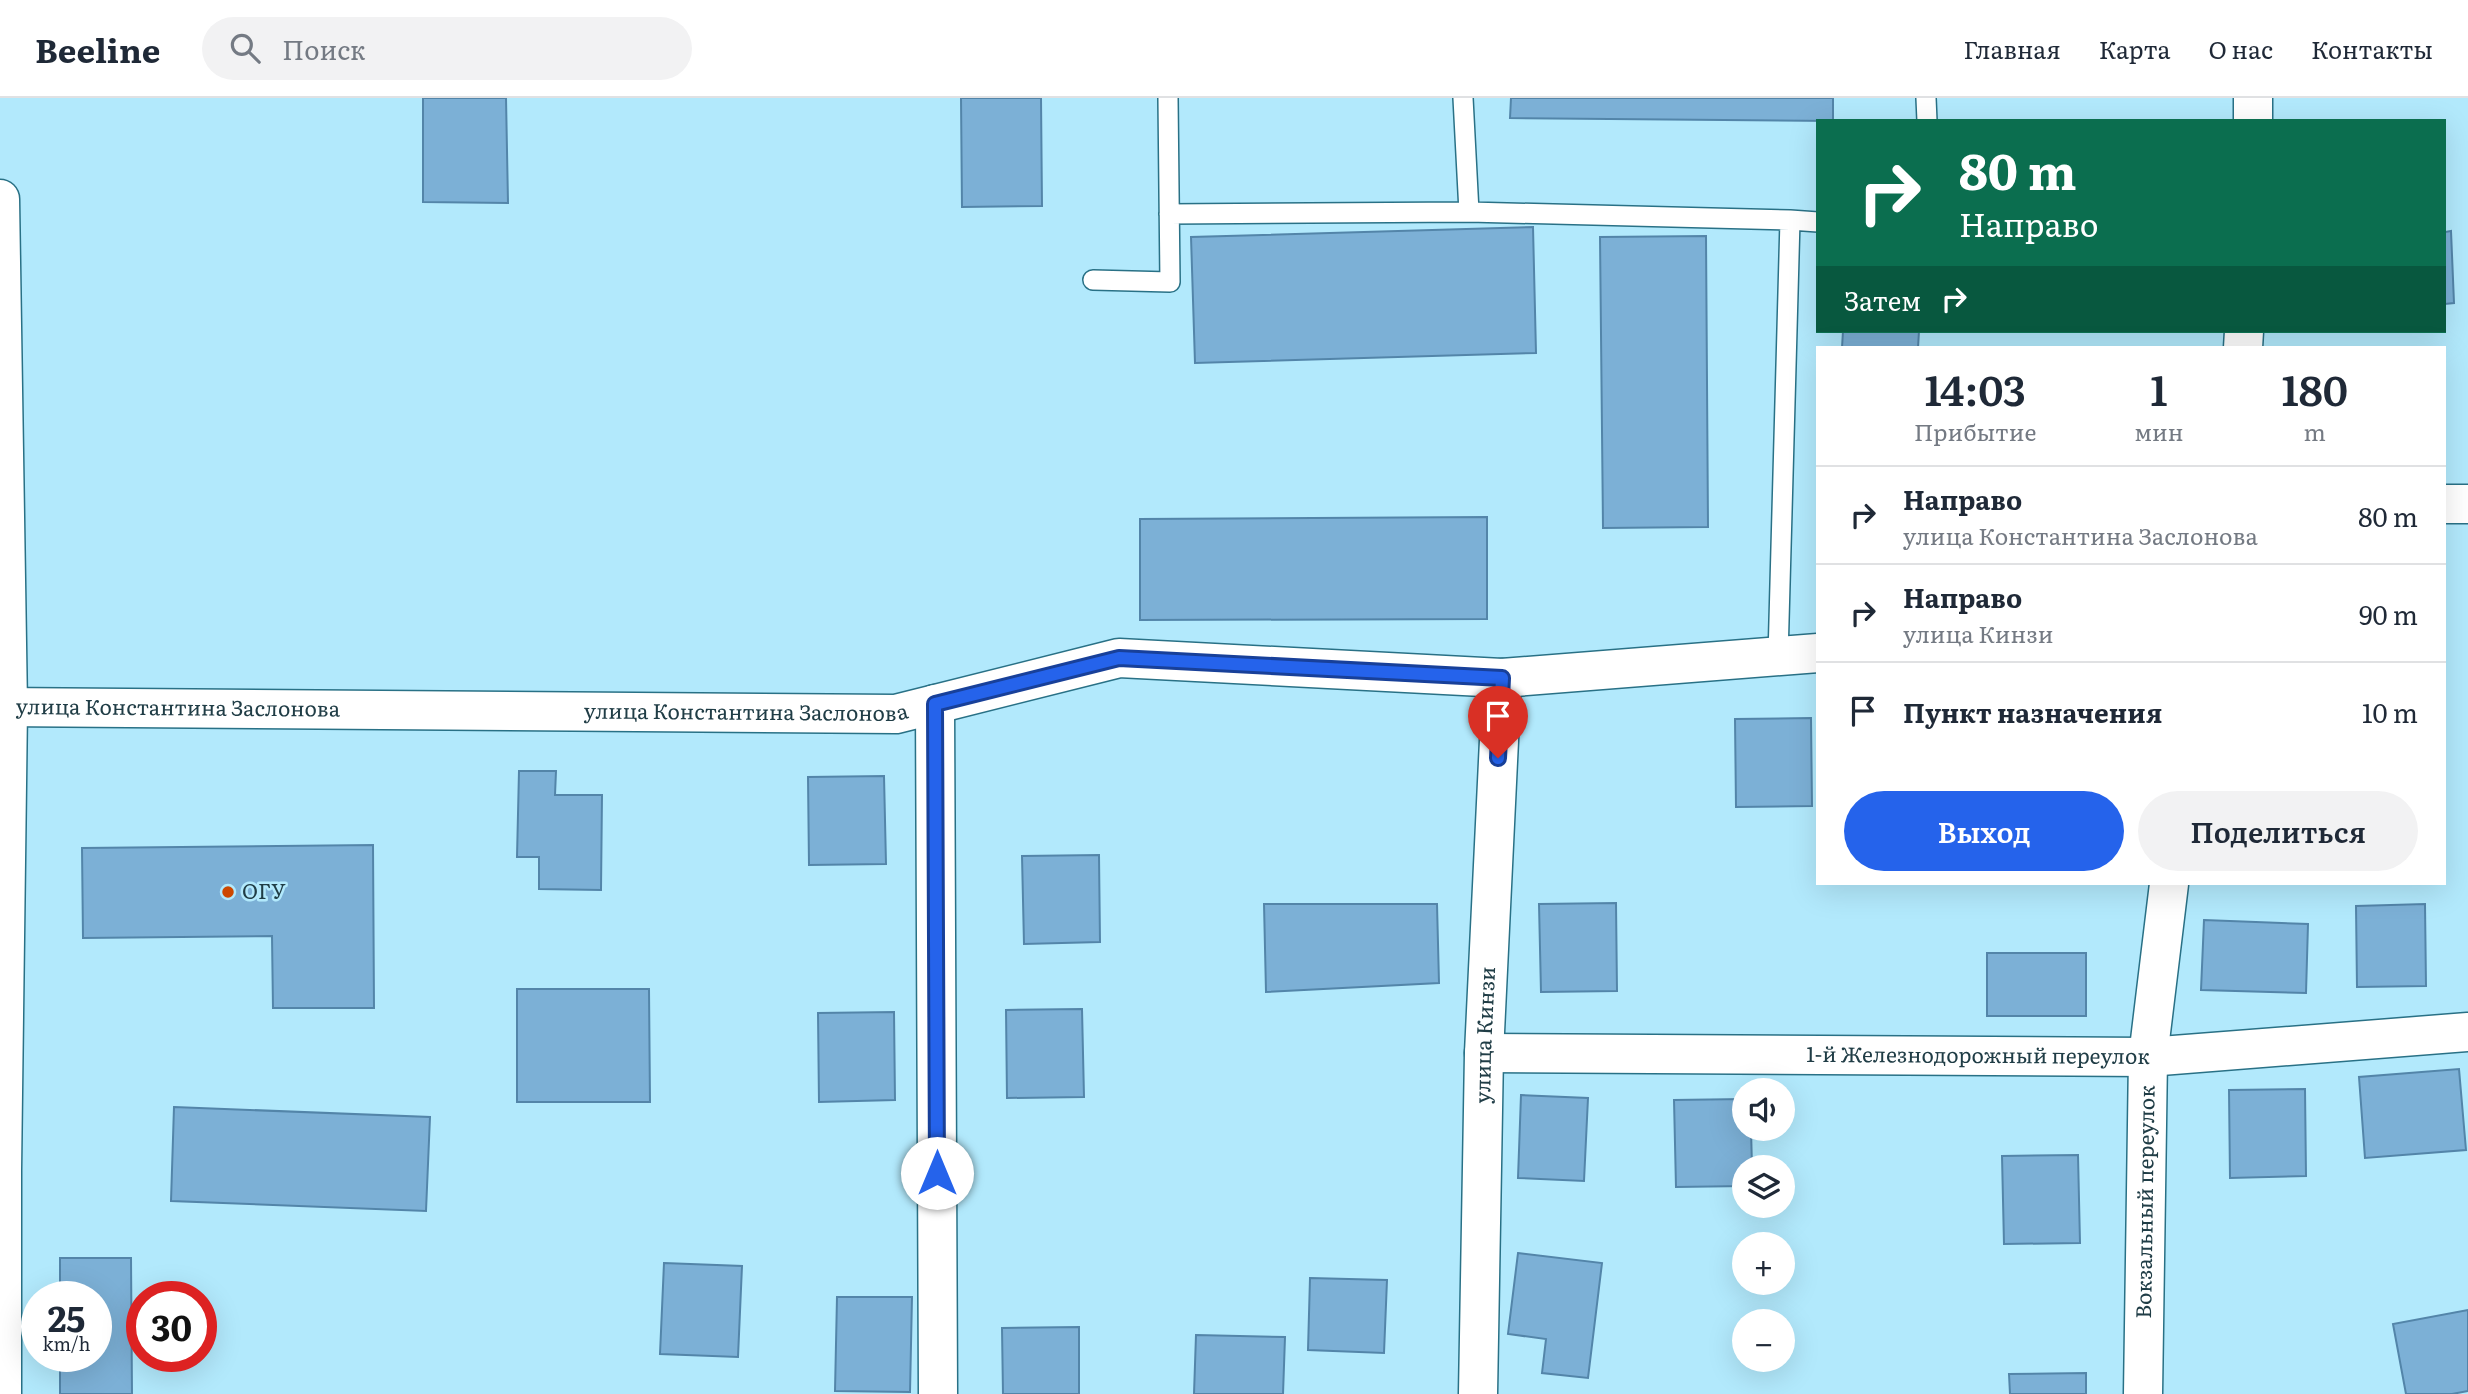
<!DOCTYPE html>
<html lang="ru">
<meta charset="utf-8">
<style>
body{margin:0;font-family:Literata,serif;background:#f2f2f3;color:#1f2937;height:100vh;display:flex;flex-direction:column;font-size:26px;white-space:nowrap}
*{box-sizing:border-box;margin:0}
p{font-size:23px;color:#747a83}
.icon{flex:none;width:38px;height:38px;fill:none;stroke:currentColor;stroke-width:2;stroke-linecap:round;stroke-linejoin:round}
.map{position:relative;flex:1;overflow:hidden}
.sheet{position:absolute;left:1816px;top:248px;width:630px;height:539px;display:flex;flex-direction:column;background:#fff;border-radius:0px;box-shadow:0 7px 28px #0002}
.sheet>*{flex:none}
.hud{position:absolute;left:1816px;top:21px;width:630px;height:214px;border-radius:0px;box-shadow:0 7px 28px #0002;background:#0b6e4f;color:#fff;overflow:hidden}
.fabs{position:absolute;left:1732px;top:980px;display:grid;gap:14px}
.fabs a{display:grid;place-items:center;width:63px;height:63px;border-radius:50%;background:#fff;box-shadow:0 7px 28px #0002;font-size:35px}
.speed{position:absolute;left:21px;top:1183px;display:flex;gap:14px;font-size:35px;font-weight:700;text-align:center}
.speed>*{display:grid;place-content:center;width:91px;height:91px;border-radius:50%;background:#fff;box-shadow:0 7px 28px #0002;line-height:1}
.speed small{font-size:18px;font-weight:400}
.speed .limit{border:10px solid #d22;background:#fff;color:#111}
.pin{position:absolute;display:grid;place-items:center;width:60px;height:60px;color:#fff;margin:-72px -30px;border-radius:50% 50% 50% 0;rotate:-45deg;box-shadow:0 0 7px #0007}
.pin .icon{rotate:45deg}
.me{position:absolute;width:77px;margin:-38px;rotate:0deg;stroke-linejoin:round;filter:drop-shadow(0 0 5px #0008)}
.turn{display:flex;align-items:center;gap:24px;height:147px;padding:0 28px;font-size:32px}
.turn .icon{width:91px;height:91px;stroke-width:2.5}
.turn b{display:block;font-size:49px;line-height:60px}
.then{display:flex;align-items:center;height:66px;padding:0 28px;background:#0003;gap:14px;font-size:26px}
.eta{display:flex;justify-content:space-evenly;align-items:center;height:119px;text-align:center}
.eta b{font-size:42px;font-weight:600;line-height:49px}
.primary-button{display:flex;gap:14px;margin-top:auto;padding:14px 28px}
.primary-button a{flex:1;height:80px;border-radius:42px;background:#2563eb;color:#fff;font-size:28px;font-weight:600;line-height:80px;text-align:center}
.primary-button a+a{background:#f2f2f3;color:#1f2937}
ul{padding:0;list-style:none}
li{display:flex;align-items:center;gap:21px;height:98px;padding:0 28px;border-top:2px solid #e0e1e3}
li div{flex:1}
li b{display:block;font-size:26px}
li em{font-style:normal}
header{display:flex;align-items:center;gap:42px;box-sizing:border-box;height:98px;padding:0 35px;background:#fff;border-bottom:2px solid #e0e1e3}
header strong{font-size:33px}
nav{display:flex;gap:38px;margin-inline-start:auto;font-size:24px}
.search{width:490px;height:63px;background:#f2f2f3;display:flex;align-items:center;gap:18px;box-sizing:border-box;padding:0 24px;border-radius:38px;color:#747a83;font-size:26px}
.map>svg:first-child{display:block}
</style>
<header>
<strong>Beeline</strong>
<div class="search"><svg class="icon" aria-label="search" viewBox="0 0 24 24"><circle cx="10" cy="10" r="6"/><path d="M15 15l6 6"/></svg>Поиск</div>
<nav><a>Главная</a><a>Карта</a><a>О нас</a><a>Контакты</a></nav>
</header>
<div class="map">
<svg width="2468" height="1296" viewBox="0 0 2468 1296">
<rect width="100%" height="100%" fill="#b2e9fc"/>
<path fill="#7cb0d6" stroke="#5385a9" stroke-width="2" d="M423 0H506L508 105 423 104Z
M961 0H1041L1042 108 962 109Z
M1511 0H1833V23L1510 20Z
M1533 129 1536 255 1195 265 1191 139Z
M2451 133 2454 205 2445 206V134Z
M1706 138 1708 429 1603 430 1600 139Z
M1843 233H1919L1918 250H1842Z
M1487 419V521L1140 522V421Z
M1811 620 1812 708 1736 709 1735 621Z
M519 673H556L555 697H602L601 792 539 791V759H517Z
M884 678 886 766 809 767 808 679Z
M373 747 374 910H273L272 838 83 840 82 750Z
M1099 757 1100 844 1024 846 1022 758Z
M1616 805 1617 893 1541 894 1539 806Z
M1264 806H1437L1439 885 1266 894Z
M2425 806 2426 888 2357 889 2356 808Z
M2204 822 2308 826 2306 895 2201 892Z
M1987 855H2086V918H1987Z
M517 891H649L650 1004H517Z
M1082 911 1084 999 1007 1000 1006 912Z
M894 914 895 1002 819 1004 818 915Z
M2459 971 2466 1052 2365 1060 2359 979Z
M2305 991 2306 1078 2230 1080 2229 992Z
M1521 997 1588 1000 1584 1083 1518 1080Z
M1745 1001V1031H1751L1752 1069H1745V1088L1676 1089 1674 1002Z
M174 1009 430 1019 426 1113 171 1103Z
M2078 1057 2080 1145 2004 1146 2002 1058Z
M1518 1155 1602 1165 1588 1280 1542 1275 1546 1241 1508 1236Z
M60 1160H131L132 1296H60V1258H96V1199H60Z
M664 1165 742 1168 738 1259 660 1256Z
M1310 1180 1387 1182 1384 1255 1308 1252Z
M837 1199H912L910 1294 835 1293Z
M2468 1212V1293L2452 1296H2406L2393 1226Z
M1079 1229V1296H1003L1002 1230Z
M1196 1237 1285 1239 1283 1296H1194Z
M2086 1275V1296H2010L2009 1276Z"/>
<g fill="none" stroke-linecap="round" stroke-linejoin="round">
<g stroke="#297186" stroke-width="22">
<path id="lane" d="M1926 0 1927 23
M1469 114 1790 122
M1169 116 1469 114 1463 0
M1093 182 1170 184 1168 0
M1778 559 1790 122 1818 124"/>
</g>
<g stroke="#297186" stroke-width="41">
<g id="street">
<path d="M2253 23V0"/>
<path d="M0 101 8 609 2 1072V1296"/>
<path d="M2243 250 2244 233"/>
<path d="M2445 406H2468"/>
<path d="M935 606 938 1296"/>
<path id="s1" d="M0 609 896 616 1119 560 1502 580 1818 555"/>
<path id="s2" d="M1484 955 2148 959 2468 934"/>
<path id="s3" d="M1478 1296 1484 955 1502 580"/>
<path id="s4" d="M2143 1296 2148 959 2169 786"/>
</g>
</g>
<use href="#lane" stroke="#fff" stroke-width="19"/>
<use href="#street" stroke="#fff" stroke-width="38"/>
</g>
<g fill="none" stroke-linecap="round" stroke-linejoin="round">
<g stroke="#184099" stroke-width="18">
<path id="route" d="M937 1075 935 606 1119 560 1502 580 1498 660"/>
</g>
<use href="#route" stroke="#2563eb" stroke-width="12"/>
</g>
<circle fill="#cd4800" stroke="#b2e9fc" stroke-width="2.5" cx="228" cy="794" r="7"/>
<g text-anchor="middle" stroke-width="5" stroke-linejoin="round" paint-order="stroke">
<g font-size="21" fill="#203d46" stroke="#b2e9fc">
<text dy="7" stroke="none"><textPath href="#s1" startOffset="178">улица Константина Заслонова</textPath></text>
<text dy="7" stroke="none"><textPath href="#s1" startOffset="746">улица Константина Заслонова</textPath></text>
<text dy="7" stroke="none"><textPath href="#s3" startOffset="359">улица Кинзи</textPath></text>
<text dy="7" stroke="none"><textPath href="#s2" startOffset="494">1-й Железнодорожный переулок</textPath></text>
<text dy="7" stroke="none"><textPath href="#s4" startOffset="192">Вокзальный переулок</textPath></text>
</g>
<g font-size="21" fill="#203d46" stroke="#b2e9fc" text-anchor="start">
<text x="242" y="801">ОГУ</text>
</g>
</g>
</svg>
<div class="fabs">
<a><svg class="icon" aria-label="sound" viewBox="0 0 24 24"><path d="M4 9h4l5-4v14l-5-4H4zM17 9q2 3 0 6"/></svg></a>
<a><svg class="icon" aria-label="layers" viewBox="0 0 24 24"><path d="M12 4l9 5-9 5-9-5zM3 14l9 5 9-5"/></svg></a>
<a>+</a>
<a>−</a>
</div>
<div class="speed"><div>25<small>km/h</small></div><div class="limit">30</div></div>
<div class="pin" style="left:1498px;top:660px;background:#d93025"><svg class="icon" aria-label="arrive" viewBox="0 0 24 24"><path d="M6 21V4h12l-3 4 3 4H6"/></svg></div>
<svg class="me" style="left:937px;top:1075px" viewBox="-20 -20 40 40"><circle r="19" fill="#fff"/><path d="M0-13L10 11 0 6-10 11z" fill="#2563eb"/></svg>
<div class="hud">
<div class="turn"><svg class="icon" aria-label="right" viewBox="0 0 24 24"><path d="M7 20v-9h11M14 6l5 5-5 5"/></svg><div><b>80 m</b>Направо</div></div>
<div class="then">Затем<svg class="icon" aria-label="right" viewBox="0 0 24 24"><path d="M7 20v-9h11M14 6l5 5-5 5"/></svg></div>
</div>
<section class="sheet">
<div class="eta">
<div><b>14:03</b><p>Прибытие</p></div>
<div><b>1</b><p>мин</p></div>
<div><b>180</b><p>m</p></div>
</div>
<ul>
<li><svg class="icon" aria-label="right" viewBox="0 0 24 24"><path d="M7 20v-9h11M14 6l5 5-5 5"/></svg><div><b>Направо</b><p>улица Константина Заслонова</p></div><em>80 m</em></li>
<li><svg class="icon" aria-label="right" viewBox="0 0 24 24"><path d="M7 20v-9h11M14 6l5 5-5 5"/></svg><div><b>Направо</b><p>улица Кинзи</p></div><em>90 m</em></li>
<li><svg class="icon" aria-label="arrive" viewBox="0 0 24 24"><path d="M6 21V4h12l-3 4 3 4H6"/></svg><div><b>Пункт назначения</b></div><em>10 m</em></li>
</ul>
<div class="primary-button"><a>Выход</a><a>Поделиться</a></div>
</section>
</div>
